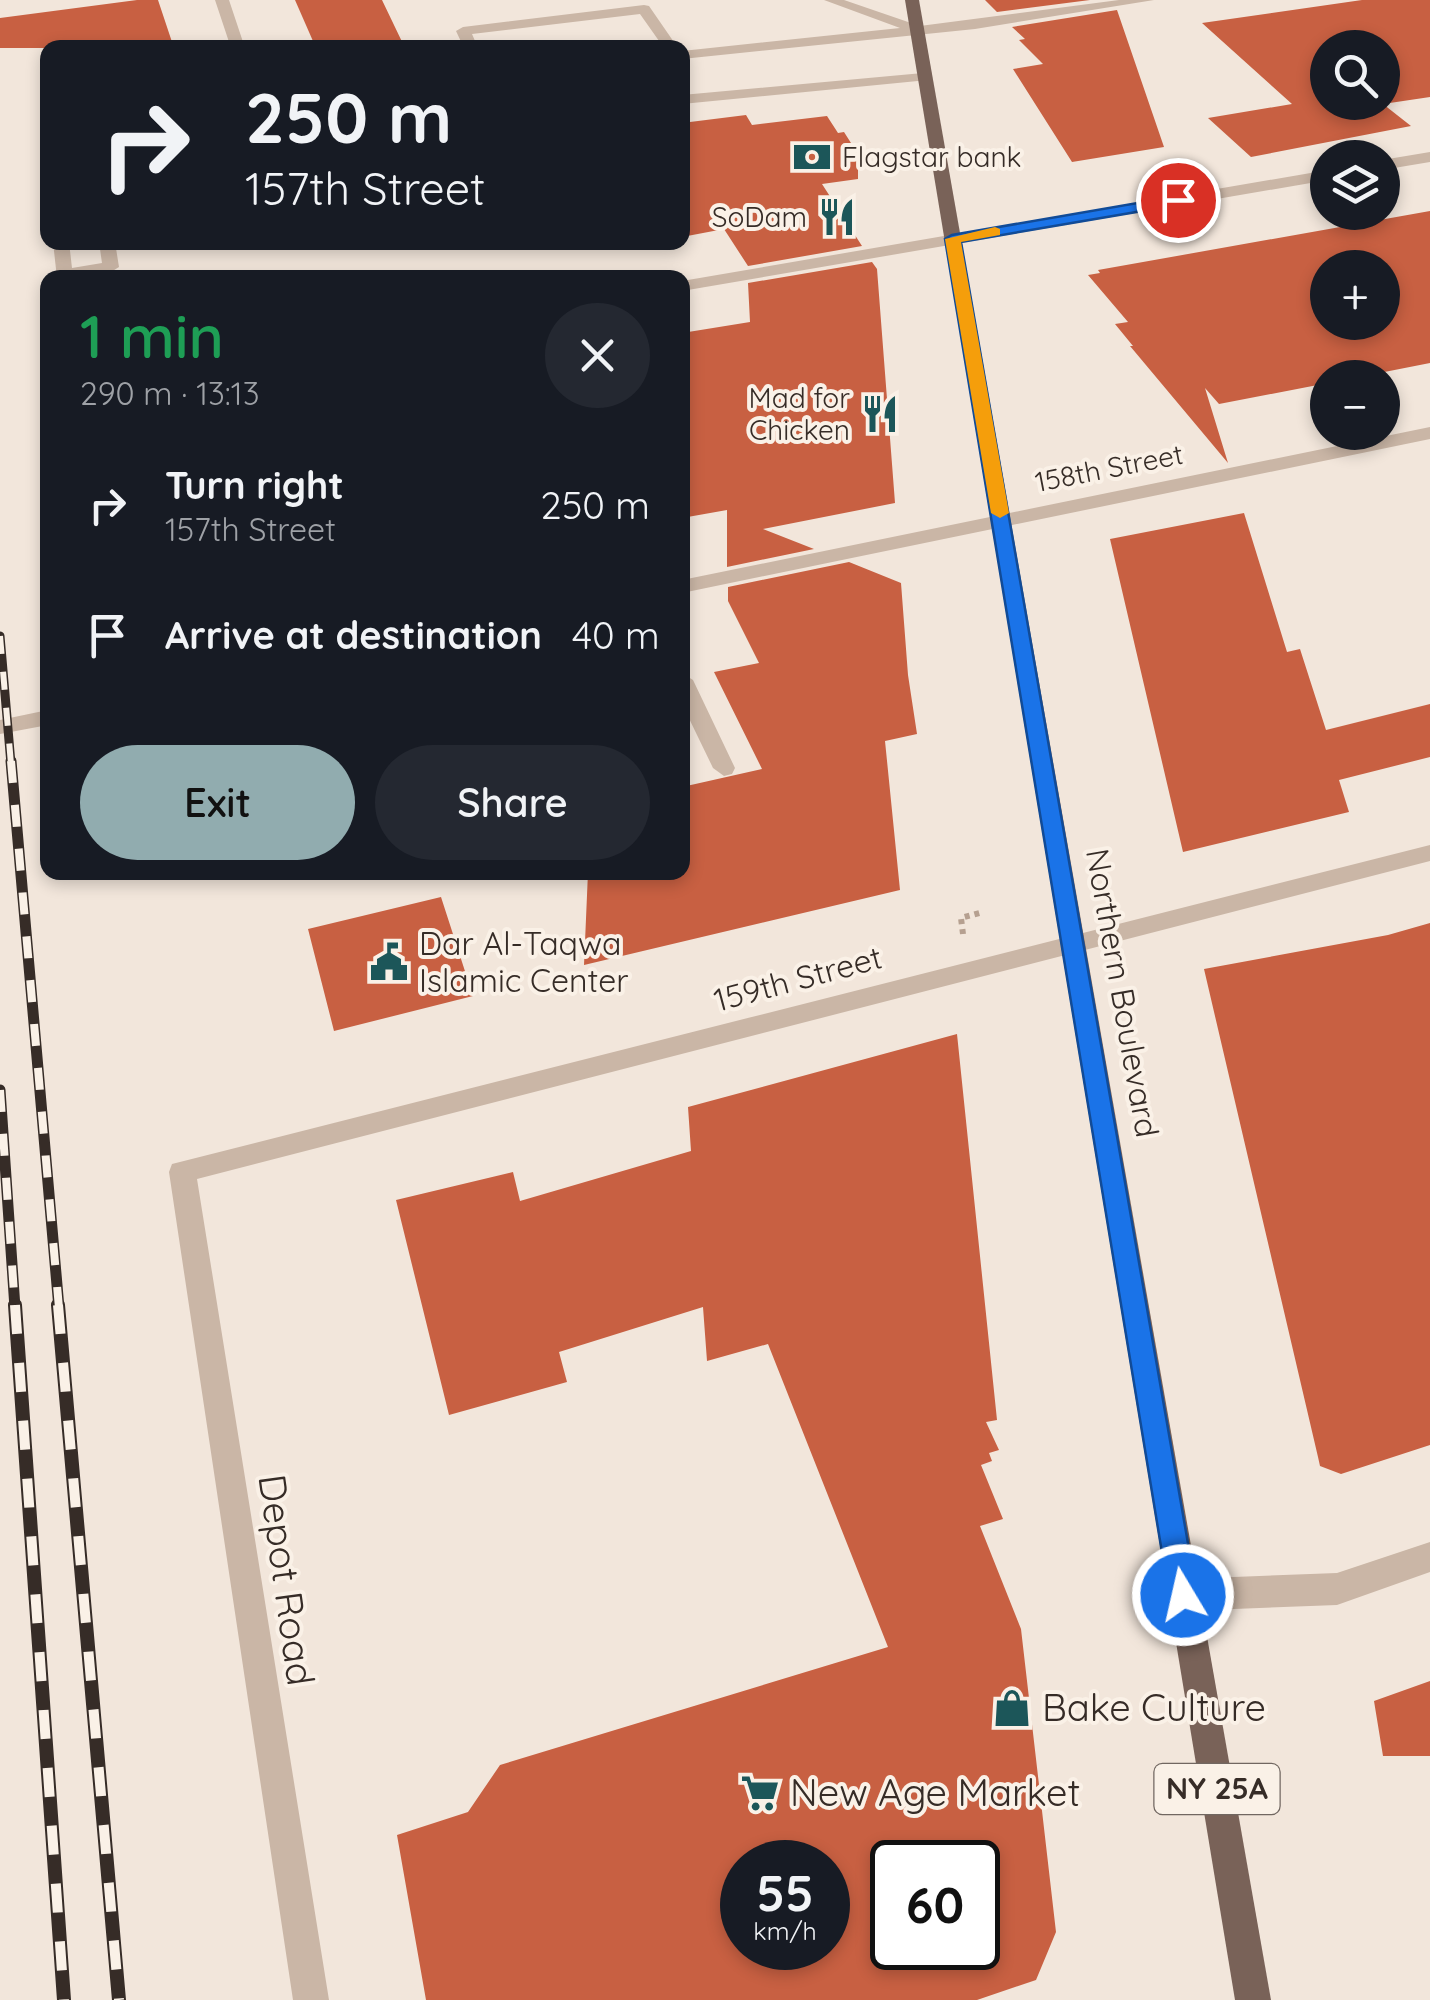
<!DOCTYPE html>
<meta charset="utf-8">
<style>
body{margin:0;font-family:Quicksand,sans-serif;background:#242831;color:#f1f3f6;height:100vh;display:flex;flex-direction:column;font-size:38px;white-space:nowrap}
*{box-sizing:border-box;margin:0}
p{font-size:32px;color:#9ea1a6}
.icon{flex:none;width:55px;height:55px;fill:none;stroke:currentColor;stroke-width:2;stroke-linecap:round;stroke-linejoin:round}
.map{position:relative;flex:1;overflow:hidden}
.details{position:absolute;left:40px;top:270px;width:650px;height:610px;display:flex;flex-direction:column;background:#171b24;border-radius:20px;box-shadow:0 5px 15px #0003}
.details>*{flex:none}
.hud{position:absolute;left:40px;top:40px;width:650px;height:210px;border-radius:20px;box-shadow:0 5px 15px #0003;background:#171b24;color:#f1f3f6;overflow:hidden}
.fabs{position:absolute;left:1310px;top:30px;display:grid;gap:20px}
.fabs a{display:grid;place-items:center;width:90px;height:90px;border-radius:50%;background:#171b24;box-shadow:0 5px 15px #0003;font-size:50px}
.speed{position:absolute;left:720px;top:1840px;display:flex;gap:20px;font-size:50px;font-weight:700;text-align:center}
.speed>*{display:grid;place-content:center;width:130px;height:130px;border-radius:50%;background:#171b24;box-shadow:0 5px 15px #0003;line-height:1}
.speed small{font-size:25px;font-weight:400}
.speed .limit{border:5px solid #111;border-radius:15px;background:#fff;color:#111}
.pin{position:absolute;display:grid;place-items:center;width:85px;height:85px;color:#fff;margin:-42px;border:5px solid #fff;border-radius:50%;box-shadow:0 2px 10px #0007}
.me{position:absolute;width:110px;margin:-55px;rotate:351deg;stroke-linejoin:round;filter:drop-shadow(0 0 8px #0008)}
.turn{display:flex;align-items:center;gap:35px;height:210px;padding:0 40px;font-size:45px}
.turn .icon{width:130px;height:130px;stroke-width:2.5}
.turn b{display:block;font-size:70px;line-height:85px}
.round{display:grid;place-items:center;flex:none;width:105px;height:105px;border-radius:52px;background:#242831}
.summary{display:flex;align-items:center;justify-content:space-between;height:170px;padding:0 40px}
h1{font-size:60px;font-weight:600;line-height:75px;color:#1e9e55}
.cta{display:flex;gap:20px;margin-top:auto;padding:20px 40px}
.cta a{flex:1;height:115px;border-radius:60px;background:#91acaf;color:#111;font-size:40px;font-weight:600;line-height:115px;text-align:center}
.cta a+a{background:#242831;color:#f1f3f6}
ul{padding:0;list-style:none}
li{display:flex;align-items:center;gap:30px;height:130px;padding:0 40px}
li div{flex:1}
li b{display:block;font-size:38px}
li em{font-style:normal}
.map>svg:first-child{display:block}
</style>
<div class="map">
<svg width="1430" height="2000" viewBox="0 0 1430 2000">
<rect width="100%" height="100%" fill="#f2e6db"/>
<path fill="#c86042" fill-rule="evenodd" d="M137 0H158L174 48H0V18Z
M295 0H382L405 48H316Z
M985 0H1090L997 12Z
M1362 0H1430V97L1383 104 1411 126 1251 157 1208 118 1292 104 1202 23ZM1328 48H1382V102H1328Z
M1117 10 1164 147 1072 162 1013 69 1043 64 1019 40 1025 39 1012 27Z
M746 115 752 125 827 116 838 133 844 132 858 154V179L822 184 862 246 748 266 724 229 682 237V123Z
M1430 211V363L1354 378H1328V383L1219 404 1205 388 1228 463 1130 346H1133L1115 324 1128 322 1088 275 1100 273 1098 270ZM1328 268H1382V322H1328Z
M872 262 877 269 895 503 763 529 814 549 727 567V510L682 518V333L750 322 748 283Z
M1244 513 1287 652 1300 649 1326 730 1430 704V757L1339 780 1349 812 1183 852 1110 539Z
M849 562 901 583 908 675 917 734 885 741 900 890 584 965 588 872H682V787L762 769 714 672 759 663 728 601V587Z
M441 897 473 996 334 1031 308 929Z
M1430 923V1445L1341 1474 1320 1466 1318 1457 1204 969 1388 935Z
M957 1034 997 1420 986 1422 999 1450 989 1453 992 1461 981 1465 1003 1519 980 1526 1021 1629 1056 1932 1036 1980 977 2000H426L397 1835 468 1812 500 1765 888 1647 768 1344 707 1361 703 1307 559 1352 567 1382 449 1415 396 1200 513 1172 520 1201 691 1151 688 1107ZM742 1862H828V1948H742ZM892 1862H978V1948H892Z
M1430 1681V1756H1383L1374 1701Z"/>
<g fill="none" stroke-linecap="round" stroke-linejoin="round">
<path stroke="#b6a090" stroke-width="6" stroke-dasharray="5 5" stroke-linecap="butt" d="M963 934 961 918 983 912"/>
<path fill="#cab6a6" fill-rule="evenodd" d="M215 0H229L245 48H231Z
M824 0H844L911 23 912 27 1119 0H1154L975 29 682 59V51L900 28Z
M644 5 649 6 678 48H664L640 14 472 34 478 48H464L456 31 463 27Z
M923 73 930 77 928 80 682 104V95Z
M1430 152V162L1382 170V160Z
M1328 170V180L682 291V281Z
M53 242H69L72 268 102 263 99 242H115L119 267 111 272 57 278Z
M1430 427V439L682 593V580Z
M682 673 693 680 735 768 732 774 724 776 713 768 682 704Z
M48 710V725L0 734V720Z
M1430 845V861L197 1179 329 2000H293L169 1172 172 1164Z
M1430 1542V1572L1337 1605 1183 1611 1172 1606 1167 1595 1172 1584 1183 1579 1337 1573Z"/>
<path fill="#796258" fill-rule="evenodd" d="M905 0H919L1271 2000H1235Z"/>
<g stroke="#362c27" stroke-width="9">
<path id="rail-far2" d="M0 636 11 764"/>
</g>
<g stroke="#362c27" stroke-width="11">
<path id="rail-far1" d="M11 761 59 1308
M0 1090 15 1308"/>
</g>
<g stroke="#362c27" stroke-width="14">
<path id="rail" d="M15 1305 64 2000
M58 1305 119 2000"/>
</g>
<use href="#rail-far2" stroke="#faf1e7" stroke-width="6" stroke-dasharray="18" stroke-linecap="butt"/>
<use href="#rail-far1" stroke="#faf1e7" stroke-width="8" stroke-dasharray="22" stroke-linecap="butt"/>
<use href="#rail" stroke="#faf1e7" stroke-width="10" stroke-dasharray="29" stroke-linecap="butt"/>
</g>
<path fill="#1a73e8" stroke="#114b97" stroke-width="2.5" d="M1178 196 1185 200 1183 204 961 242 1197 1595 1193 1605 1183 1609 1173 1605 1169 1595 945 239 952 235Z"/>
<path fill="#f59e0b" d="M995 227 1000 229V235L961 242 1009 513 1000 518 991 513 945 239Z"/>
<defs>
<g id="bank-bare" transform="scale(3)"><path d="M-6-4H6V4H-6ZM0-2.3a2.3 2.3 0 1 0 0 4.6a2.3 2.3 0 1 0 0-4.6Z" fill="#1c5659" stroke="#faf1e7" stroke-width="2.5" paint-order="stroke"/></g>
<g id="restaurant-bare" transform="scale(3)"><path d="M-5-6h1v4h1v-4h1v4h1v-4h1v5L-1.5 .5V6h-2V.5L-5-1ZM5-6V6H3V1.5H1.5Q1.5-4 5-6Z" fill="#1c5659" stroke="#faf1e7" stroke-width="2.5" paint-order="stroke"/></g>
<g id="civic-bare" transform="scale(3)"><path d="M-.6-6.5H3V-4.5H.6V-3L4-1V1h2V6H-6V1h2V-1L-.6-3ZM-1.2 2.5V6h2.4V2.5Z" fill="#1c5659" stroke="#faf1e7" stroke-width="2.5" paint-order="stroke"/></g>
<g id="shop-bare" transform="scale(3)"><path d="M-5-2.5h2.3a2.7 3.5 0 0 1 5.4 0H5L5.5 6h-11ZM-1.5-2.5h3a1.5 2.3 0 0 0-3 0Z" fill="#1c5659" stroke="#faf1e7" stroke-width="2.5" paint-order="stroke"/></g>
<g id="supermarket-bare" transform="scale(3)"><path d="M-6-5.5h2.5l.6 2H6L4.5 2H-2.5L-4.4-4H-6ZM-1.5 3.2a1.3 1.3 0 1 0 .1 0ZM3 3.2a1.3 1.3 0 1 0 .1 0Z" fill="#1c5659" stroke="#faf1e7" stroke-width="2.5" paint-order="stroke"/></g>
</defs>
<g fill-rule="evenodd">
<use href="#bank-bare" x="812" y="157"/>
<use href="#restaurant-bare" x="837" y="217"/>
<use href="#restaurant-bare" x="880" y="414"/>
<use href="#civic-bare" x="389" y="962"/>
<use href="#shop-bare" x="1012" y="1708"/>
<use href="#supermarket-bare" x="760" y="1793"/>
</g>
<g text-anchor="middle" stroke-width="8" stroke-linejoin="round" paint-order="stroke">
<g font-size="28" fill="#362c27" stroke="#faf1e7" text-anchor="end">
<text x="842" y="167" text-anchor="start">Flagstar bank</text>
<text x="807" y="227">SoDam</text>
<text x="850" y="408">Mad for<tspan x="850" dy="32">Chicken</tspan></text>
</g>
<g font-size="28" fill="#362c27" stroke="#faf1e7">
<text transform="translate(1109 468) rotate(-11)" y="10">158th Street</text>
</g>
<rect fill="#faf1e7" stroke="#716761" stroke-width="2.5" x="1154.5" y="1764" width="125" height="50" rx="8"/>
<g font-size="30" font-weight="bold" fill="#362c27">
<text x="1217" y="1799">NY 25A</text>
</g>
<g font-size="32" fill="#362c27" stroke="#faf1e7" text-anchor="start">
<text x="419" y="955">Dar Al-Taqwa<tspan x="419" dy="37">Islamic Center</tspan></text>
</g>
<g font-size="32" fill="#362c27" stroke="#faf1e7">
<text transform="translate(798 979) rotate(-15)" y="11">159th Street</text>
<text transform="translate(1122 993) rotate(80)" y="11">Northern Boulevard</text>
</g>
<g font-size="38" fill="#362c27" stroke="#faf1e7">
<text transform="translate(286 1580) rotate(82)" y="13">Depot Road</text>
</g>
<g font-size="38" fill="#362c27" stroke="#faf1e7" text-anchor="start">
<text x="1042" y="1721">Bake Culture</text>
<text x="790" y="1806">New Age Market</text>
</g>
</g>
</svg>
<div class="fabs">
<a><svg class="icon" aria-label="search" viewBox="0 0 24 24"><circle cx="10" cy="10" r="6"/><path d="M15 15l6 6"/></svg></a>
<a><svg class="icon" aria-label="layers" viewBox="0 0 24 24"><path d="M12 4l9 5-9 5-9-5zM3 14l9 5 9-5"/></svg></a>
<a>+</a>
<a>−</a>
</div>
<div class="speed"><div>55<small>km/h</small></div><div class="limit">60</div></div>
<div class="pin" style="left:1178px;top:200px;background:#d93025"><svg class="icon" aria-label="arrive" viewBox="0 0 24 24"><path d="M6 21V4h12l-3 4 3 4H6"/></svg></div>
<svg class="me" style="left:1183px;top:1595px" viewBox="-20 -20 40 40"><circle r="17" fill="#1a73e8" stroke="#fff" stroke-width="3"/><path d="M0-11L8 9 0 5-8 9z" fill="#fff"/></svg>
<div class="hud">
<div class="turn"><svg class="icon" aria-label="right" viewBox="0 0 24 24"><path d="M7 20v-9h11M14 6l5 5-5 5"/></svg><div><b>250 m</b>157th Street</div></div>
</div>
<section class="details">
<div class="summary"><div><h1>1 min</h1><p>290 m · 13:13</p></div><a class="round"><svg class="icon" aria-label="close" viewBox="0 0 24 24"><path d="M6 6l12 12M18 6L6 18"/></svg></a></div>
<ul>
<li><svg class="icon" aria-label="right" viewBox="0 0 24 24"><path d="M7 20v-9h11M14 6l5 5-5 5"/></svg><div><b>Turn right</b><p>157th Street</p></div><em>250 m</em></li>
<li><svg class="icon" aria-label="arrive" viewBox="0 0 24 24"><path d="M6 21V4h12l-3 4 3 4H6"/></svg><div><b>Arrive at destination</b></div><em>40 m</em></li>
</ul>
<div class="cta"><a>Exit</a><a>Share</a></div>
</section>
</div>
